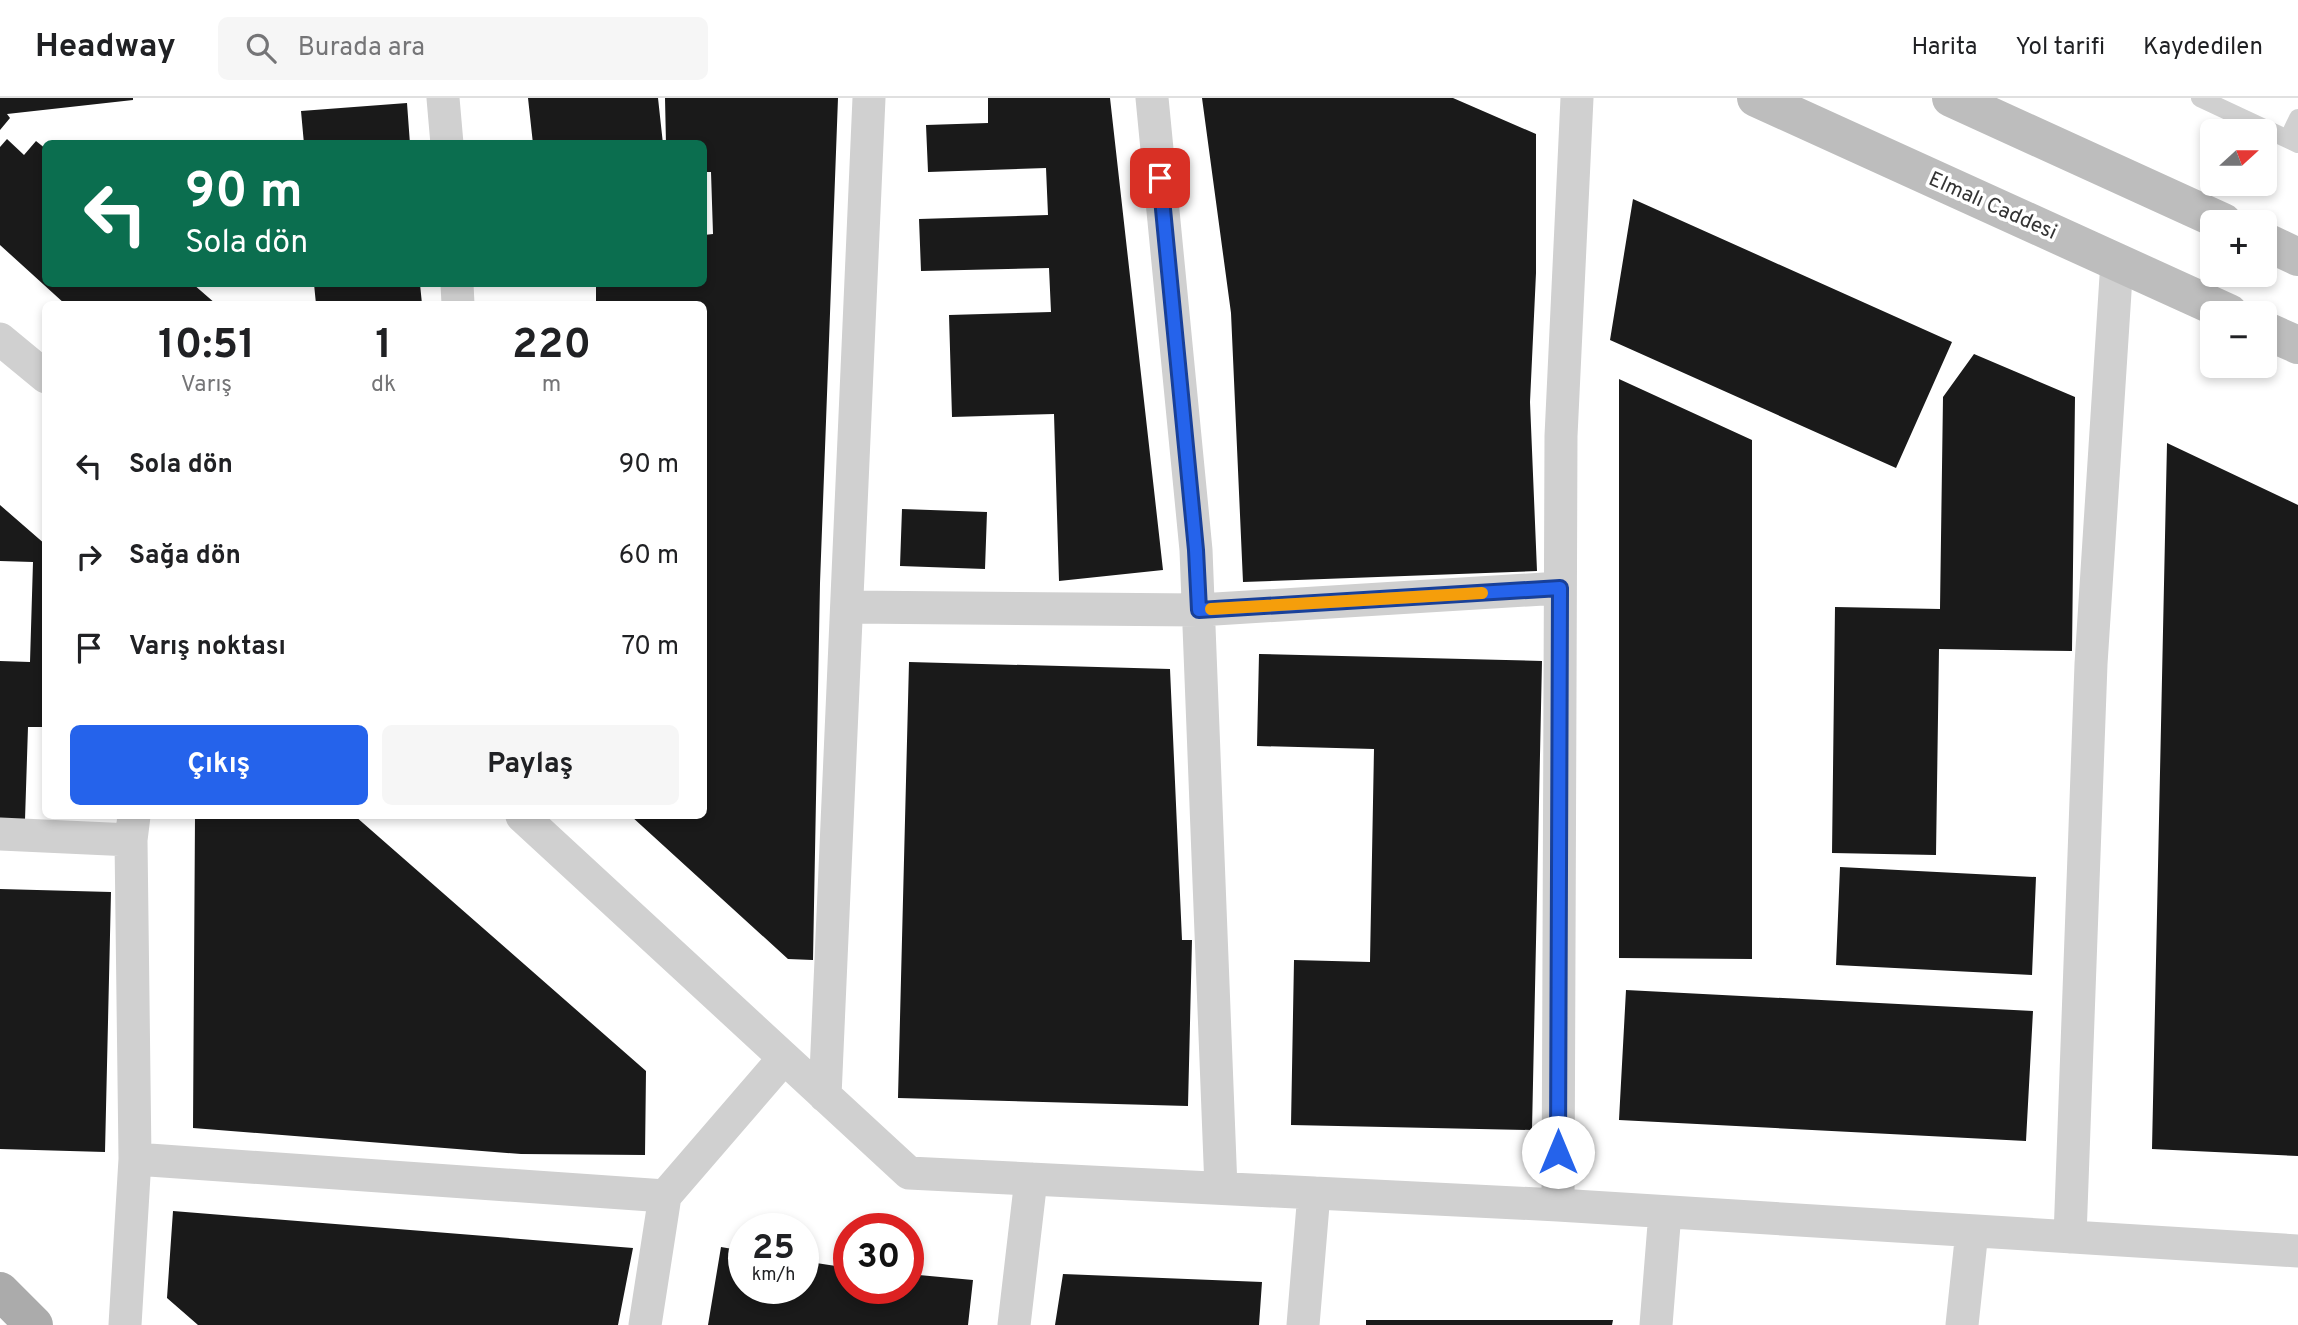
<!DOCTYPE html>
<html lang="tr">
<meta charset="utf-8">
<style>
body{margin:0;font-family:Overpass,sans-serif;background:#f6f6f6;color:#202124;height:100vh;display:flex;flex-direction:column;font-size:26px;white-space:nowrap}
*{box-sizing:border-box;margin:0}
p{font-size:23px;color:#757577}
.icon{flex:none;width:38px;height:38px;fill:none;stroke:currentColor;stroke-width:2;stroke-linecap:round;stroke-linejoin:round}
.map{position:relative;flex:1;overflow:hidden}
.sheet{position:absolute;left:42px;top:203px;width:665px;height:518px;display:flex;flex-direction:column;background:#fff;border-radius:10px;box-shadow:0 4px 10px #0003}
.sheet>*{flex:none}
.banner{position:absolute;left:42px;top:42px;width:665px;height:147px;border-radius:10px;box-shadow:0 4px 10px #0003;background:#0b6e4f;color:#fff;overflow:hidden}
.needle{width:46px;rotate:69deg}
.buttons{position:absolute;left:2200px;top:21px;display:grid;gap:14px}
.buttons a{display:grid;place-items:center;width:77px;height:77px;border-radius:10px;background:#fff;box-shadow:0 4px 10px #0003;font-size:35px}
.speed{position:absolute;left:728px;top:1115px;display:flex;gap:14px;font-size:35px;font-weight:700;text-align:center}
.speed>*{display:grid;place-content:center;width:91px;height:91px;border-radius:50%;background:#fff;box-shadow:0 4px 10px #0003;line-height:1}
.speed small{font-size:18px;font-weight:400}
.speed .limit{border:10px solid #d22;background:#fff;color:#111}
.pin{position:absolute;display:grid;place-items:center;width:60px;height:60px;color:#fff;margin:-30px;border-radius:14px;box-shadow:0 4px 10px #0006}
.me{position:absolute;width:77px;margin:-38px;rotate:0deg;stroke-linejoin:round;filter:drop-shadow(0 0 5px #0008)}
.turn{display:flex;align-items:center;gap:24px;height:147px;padding:0 28px;font-size:32px}
.turn .icon{width:91px;height:91px;stroke-width:2.5}
.turn b{display:block;font-size:49px;line-height:60px}
.eta{display:flex;justify-content:space-evenly;align-items:center;height:119px;text-align:center}
.eta b{font-size:42px;font-weight:700;line-height:49px}
.primary-button{display:flex;gap:14px;margin-top:auto;padding:14px 28px}
.primary-button a{flex:1;height:80px;border-radius:10px;background:#2563eb;color:#fff;font-size:28px;font-weight:700;line-height:80px;text-align:center}
.primary-button a+a{background:#f6f6f6;color:#202124}
ul{padding:0;list-style:none}
li{display:flex;align-items:center;gap:21px;height:91px;padding:0 28px}
li div{flex:1}
li b{display:block;font-size:26px}
li em{font-style:normal}
header{display:flex;align-items:center;gap:42px;box-sizing:border-box;height:98px;padding:0 35px;background:#fff;border-bottom:2px solid #e0e0e0}
header strong{font-size:33px}
nav{display:flex;gap:38px;margin-inline-start:auto;font-size:24px}
.search{width:490px;height:63px;background:#f6f6f6;display:flex;align-items:center;gap:18px;box-sizing:border-box;padding:0 24px;border-radius:10px;color:#757577;font-size:26px}
.map>svg:first-child{display:block}
</style>
<header>
<strong>Headway</strong>
<div class="search"><svg class="icon" aria-label="search" viewBox="0 0 24 24"><circle cx="10" cy="10" r="6"/><path d="M15 15l6 6"/></svg>Burada ara</div>
<nav><a>Harita</a><a>Yol tarifi</a><a>Kaydedilen</a></nav>
</header>
<div class="map">
<svg width="2298" height="1227" viewBox="0 0 2298 1227">
<rect width="100%" height="100%" fill="#fff"/>
<path fill="#1a1a1a" d="M0 0H133V2L7 16 10 20 0 32Z
M528 0H658L663 46H533Z
M665 0H838L820 485 813 862 788 861 631 718H704V206H596V186H704V137L713 136 711 74H704V46H666Z
M988 0H1110L1163 472 1059 483 1054 316 952 319 949 217 1051 214 1049 170 921 173 919 121 1048 117 1046 70 928 74 926 27 988 25Z
M1202 0H1453L1536 36V175L1530 304 1537 473 1243 484 1231 215Z
M407 5 410 46H304L301 13Z
M7 41 24 57 36 43 46 51V186H193L216 206H65L0 147V49Z
M1633 101 1952 244 1896 370 1610 242Z
M314 186H420L422 206H316Z
M1974 256 2075 299 2072 553 1939 551 1936 757 1832 755 1835 509 1940 511 1943 299Z
M1619 281 1752 342V861L1619 860Z
M2167 345 2298 407V1058L2152 1051Z
M0 407 46 447V629H28L25 722H0V563L30 564 33 464 0 463Z
M902 411 987 414 985 471 900 468Z
M1259 556 1542 563 1532 1032 1291 1027 1294 862 1370 864 1374 651 1257 648Z
M909 564 1170 571 1182 842H1192L1188 1008 898 1000Z
M195 718H355L646 973 645 1057 521 1056 193 1030Z
M1840 769 2036 779 2032 877 1836 867Z
M0 791 111 794 105 1054 0 1051Z
M1626 892 2033 913 2026 1043 1619 1022Z
M173 1113 633 1150 618 1227H198L167 1200Z
M721 1149 744 1153V1190H803V1163L849 1170V1190H908V1176L973 1182 968 1227H708Z
M1063 1176 1262 1184 1259 1227H1055Z
M1366 1222H1613L1612 1227H1366Z"/>
<g fill="none" stroke-linecap="round" stroke-linejoin="round">
<path stroke="#d0d0d0" stroke-width="18" d="M2200 0 2298 46
M2288 41 2298 20"/>
<path stroke="#d0d0d0" stroke-width="33" d="M443 0 447 46
M1152 0 1196 452 1221 1090
M1577 0 1561 338 1558 1107 2298 1153
M457 186 458 206
M0 241 46 279
M849 509 1199 512 1560 490
M522 718 909 1075 1558 1107
M0 736 131 742
M825 998 869 0
M135 1061 665 1098
M2070 1139 2091 566 2117 163
M125 1227 135 1061 131 742 134 718
M645 1227 665 1098 784 960
M1014 1227 1031 1081
M1303 1227 1314 1095
M1656 1227 1665 1114
M1962 1227 1972 1133"/>
<path stroke="#bdbdbd" stroke-width="38" d="M1756 0 2229 215
M1951 0 2223 124
M2264 143 2298 159
M2264 232 2298 247"/>
<path stroke="#ababab" stroke-width="38" d="M0 1193 34 1227"/>
</g>
<g fill="none" stroke-linecap="round" stroke-linejoin="round">
<g stroke="#184099" stroke-width="18">
<path id="route" d="M1160 80 1196 452 1199 512 1560 490 1558 1054"/>
</g>
<use href="#route" stroke="#2563eb" stroke-width="12"/>
<path stroke="#f59e0b" stroke-width="12" d="M1211 511 1482 495"/>
</g>
<g text-anchor="middle" stroke-width="7" stroke-linejoin="round" paint-order="stroke">
<g font-size="21" fill="#333" stroke="#fff">
<text transform="translate(1993 107) rotate(24)" y="7">Elmalı Caddesi</text>
</g>
</g>
</svg>
<div class="buttons">
<a><svg class="needle" viewBox="-14 -14 28 28"><path d="M0-13l5 13h-10z" fill="#e53935"/><path d="M0 13l5-13h-10z" fill="#757577"/></svg></a>
<a>+</a>
<a>−</a>
</div>
<div class="speed"><div>25<small>km/h</small></div><div class="limit">30</div></div>
<div class="pin" style="left:1160px;top:80px;background:#d93025"><svg class="icon" aria-label="arrive" viewBox="0 0 24 24"><path d="M6 21V4h12l-3 4 3 4H6"/></svg></div>
<svg class="me" style="left:1558px;top:1054px" viewBox="-20 -20 40 40"><circle r="19" fill="#fff"/><path d="M0-13L10 11 0 6-10 11z" fill="#2563eb"/></svg>
<div class="banner">
<div class="turn"><svg class="icon" aria-label="left" viewBox="0 0 24 24"><path d="M17 20v-9H6M10 6l-5 5 5 5"/></svg><div><b>90 m</b>Sola dön</div></div>
</div>
<section class="sheet">
<div class="eta">
<div><b>10:51</b><p>Varış</p></div>
<div><b>1</b><p>dk</p></div>
<div><b>220</b><p>m</p></div>
</div>
<ul>
<li><svg class="icon" aria-label="left" viewBox="0 0 24 24"><path d="M17 20v-9H6M10 6l-5 5 5 5"/></svg><div><b>Sola dön</b></div><em>90 m</em></li>
<li><svg class="icon" aria-label="right" viewBox="0 0 24 24"><path d="M7 20v-9h11M14 6l5 5-5 5"/></svg><div><b>Sağa dön</b></div><em>60 m</em></li>
<li><svg class="icon" aria-label="arrive" viewBox="0 0 24 24"><path d="M6 21V4h12l-3 4 3 4H6"/></svg><div><b>Varış noktası</b></div><em>70 m</em></li>
</ul>
<div class="primary-button"><a>Çıkış</a><a>Paylaş</a></div>
</section>
</div>
